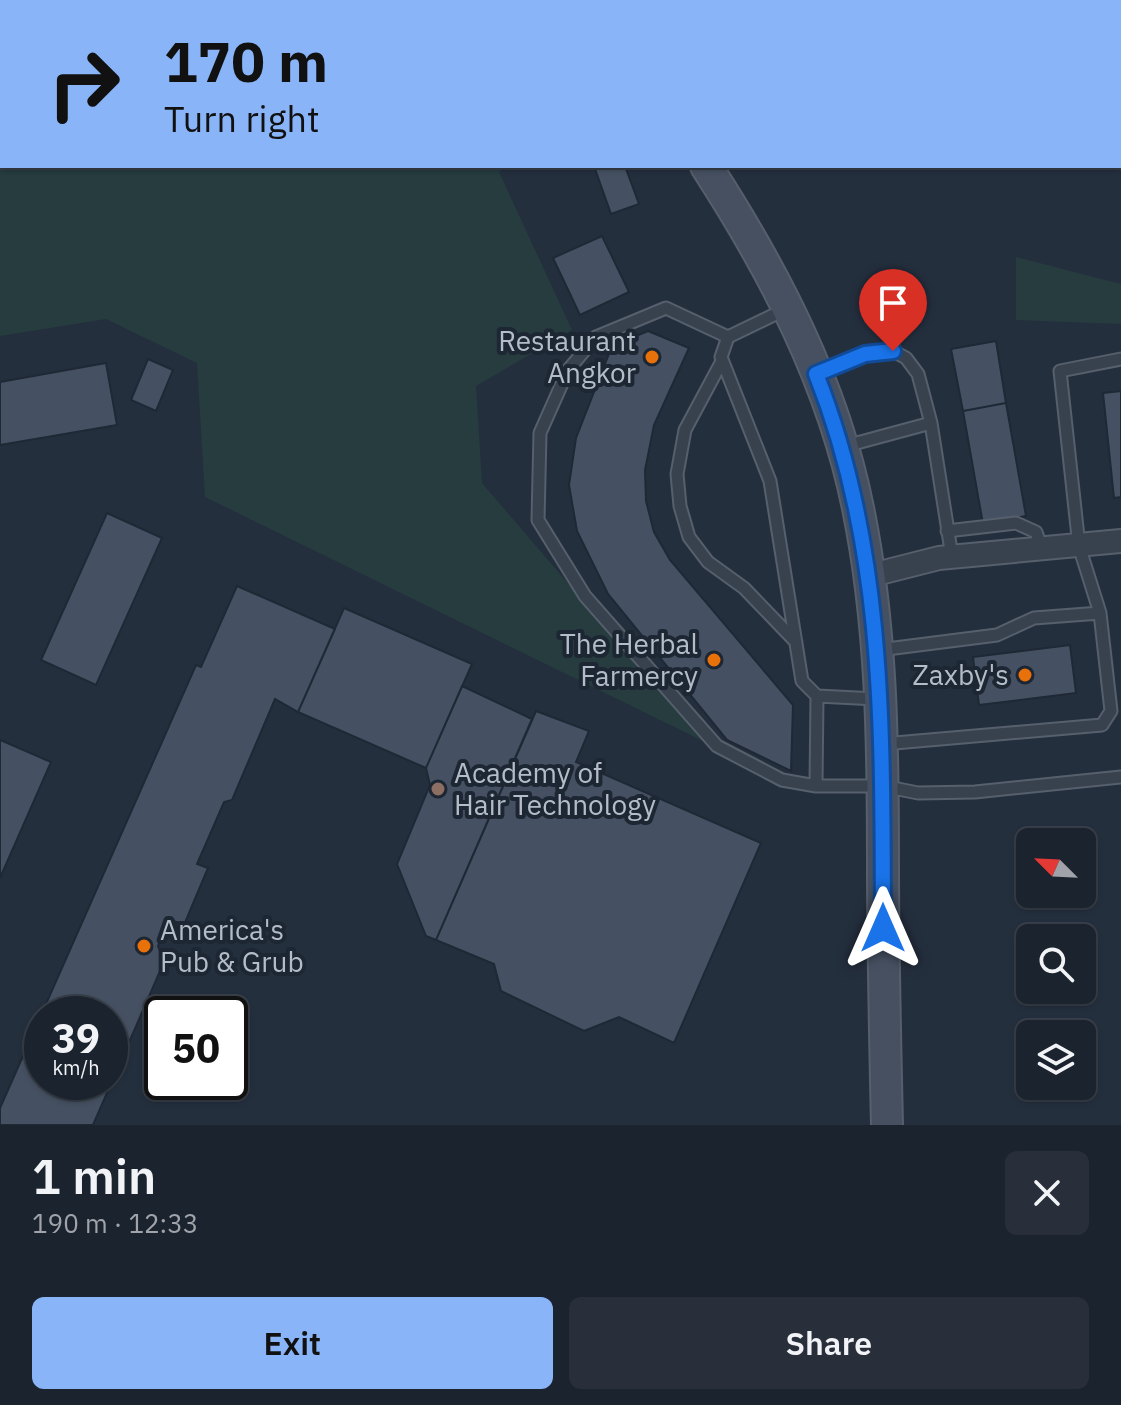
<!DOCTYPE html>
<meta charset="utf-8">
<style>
body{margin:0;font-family:"IBM Plex Sans",sans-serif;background:#282f3a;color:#f1f3f6;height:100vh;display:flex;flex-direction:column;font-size:30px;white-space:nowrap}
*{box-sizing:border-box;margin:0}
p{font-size:26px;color:#a0a4aa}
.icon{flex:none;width:44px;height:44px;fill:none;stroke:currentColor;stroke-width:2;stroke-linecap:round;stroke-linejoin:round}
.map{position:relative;height:1125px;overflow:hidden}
.details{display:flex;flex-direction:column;background:#1b232e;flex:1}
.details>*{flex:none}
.hud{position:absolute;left:0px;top:0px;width:1122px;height:168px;box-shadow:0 2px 6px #0004,0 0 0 2px #39404a;background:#8ab4f8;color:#111;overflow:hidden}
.needle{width:52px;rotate:294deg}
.tools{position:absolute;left:1016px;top:828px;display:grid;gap:16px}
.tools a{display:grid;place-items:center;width:80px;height:80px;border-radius:12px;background:#1b232e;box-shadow:0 2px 6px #0004,0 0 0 2px #39404a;font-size:40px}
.speed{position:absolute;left:24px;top:996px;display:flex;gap:16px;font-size:40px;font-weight:700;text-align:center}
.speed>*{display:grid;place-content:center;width:104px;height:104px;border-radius:50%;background:#1b232e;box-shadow:0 2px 6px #0004,0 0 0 2px #39404a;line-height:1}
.speed small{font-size:20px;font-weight:400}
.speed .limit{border:4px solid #111;border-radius:12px;background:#fff;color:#111}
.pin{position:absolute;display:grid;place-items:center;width:68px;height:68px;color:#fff;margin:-82px -34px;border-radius:50% 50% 50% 0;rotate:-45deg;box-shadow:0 0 8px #0007}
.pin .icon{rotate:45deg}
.me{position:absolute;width:88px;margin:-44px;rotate:0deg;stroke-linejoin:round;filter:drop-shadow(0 0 6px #0008)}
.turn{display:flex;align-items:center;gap:28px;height:168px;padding:0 32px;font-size:36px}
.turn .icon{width:104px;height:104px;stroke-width:2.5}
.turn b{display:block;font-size:56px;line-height:68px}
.round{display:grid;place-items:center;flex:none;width:84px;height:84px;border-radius:12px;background:#282f3a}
.head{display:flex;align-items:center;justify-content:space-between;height:136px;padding:0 32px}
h1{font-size:48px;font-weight:600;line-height:60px}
.primary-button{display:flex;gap:16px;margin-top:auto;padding:16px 32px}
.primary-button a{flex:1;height:92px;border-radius:12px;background:#8ab4f8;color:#111;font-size:32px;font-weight:600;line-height:92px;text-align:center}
.primary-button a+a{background:#282f3a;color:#f1f3f6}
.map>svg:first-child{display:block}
</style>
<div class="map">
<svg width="1121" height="1125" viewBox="0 0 1121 1125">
<rect width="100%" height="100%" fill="#242f3e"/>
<path fill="#263c3f" d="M0 0H556L2 2V166H507L499 172 572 330 476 386 482 483 703 741 205 497 197 363 106 319 0 336Z
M1016 257 1121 284V324L1016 320Z"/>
<path fill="#394c67" d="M940 0H1121V70L1120 2Z"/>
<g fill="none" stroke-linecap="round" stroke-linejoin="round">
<path stroke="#394c67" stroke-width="7" d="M211 2 212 0
M0 121 2 120"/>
</g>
<path fill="#455162" stroke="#1f2835" stroke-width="2" fill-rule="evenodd" d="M594 166H625L639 204 611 214Z
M602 236 629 292 580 315 553 258Z
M648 331 689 348 654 425 645 470 646 501 654 532 670 560 793 705 791 771 727 740 608 594 577 531 569 485 576 438 612 346Z
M996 341 1006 403 963 411 951 349Z
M148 359 173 370 156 411 131 400Z
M106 363 117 425 0 445V382Z
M1121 391V497L1114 498 1103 393Z
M1006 403 1026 516 983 524 963 411Z
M107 513 162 538 96 685 41 660Z
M237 586 335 629 298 712 275 699 232 800 224 802 197 864 208 868 184 925 169 919 158 946 164 962 93 1125H0V1108L196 665 201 667ZM42 1014H110V1082H42Z
M344 608 472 664 426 768 298 712Z
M1070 645 1076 693 979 705 973 657Z
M462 686 532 719 436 940 426 936 397 864 430 785 426 768Z
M536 711 589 731 576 762 761 843 674 1043 619 1017 584 1031 501 991 494 964 436 940Z
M0 740 51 762 0 878Z"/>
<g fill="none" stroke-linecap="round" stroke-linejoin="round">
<g stroke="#565f6c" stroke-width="15">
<path id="lane" d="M786 309 728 337 721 357 770 481 802 681 817 696 877 699
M728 337 666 308 596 337 568 370 540 433 538 520 585 596 717 746 782 780 816 786
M722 361 685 430 677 474 680 506 689 537 708 562 744 588 796 642
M819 373 865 354 893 351 906 358 918 374 931 423 952 557
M842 447 931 423
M947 531 1016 523 1036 532 1042 549
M879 650 997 635 1034 618 1100 613
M817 696 816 786H883L918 793 975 792 1121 777
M883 744 1102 725 1111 711 1100 613 1079 546 1060 371 1121 359"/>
</g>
<g stroke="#565f6c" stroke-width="26">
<path id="street" d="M868 576 939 558 1121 541"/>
</g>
<g stroke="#565f6c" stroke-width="34">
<path id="secondary" d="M600 0 601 2
M706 166C774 271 833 384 858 508 882 626 883 744 883 864 883 951 885 1038 887 1125"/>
</g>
<path stroke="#44595c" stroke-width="4" stroke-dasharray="6 6" stroke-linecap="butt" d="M686 0 689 2
M1120 99 1121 100"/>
<use href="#lane" stroke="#38414e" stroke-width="11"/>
<use href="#street" stroke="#38414e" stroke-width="22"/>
<use href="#secondary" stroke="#465061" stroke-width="30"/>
</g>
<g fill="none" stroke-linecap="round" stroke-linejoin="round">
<g stroke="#114b97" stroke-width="20">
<path id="route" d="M883 928C882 740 887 552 816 374L865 354 893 351"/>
</g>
<use href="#route" stroke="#1a73e8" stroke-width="14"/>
</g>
<g fill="#e8710a" stroke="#1d2633" stroke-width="3">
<circle cx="652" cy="357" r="8"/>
<circle cx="714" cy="660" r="8"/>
<circle cx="1025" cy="675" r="8"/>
<circle cx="144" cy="946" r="8"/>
</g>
<circle fill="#8d6e63" stroke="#1d2633" stroke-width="3" cx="438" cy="789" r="8"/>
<g text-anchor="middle" stroke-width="8" stroke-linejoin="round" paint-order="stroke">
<g font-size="28" fill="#b4bcc9" stroke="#1d2633" text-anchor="end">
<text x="636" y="351">Restaurant<tspan x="636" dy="32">Angkor</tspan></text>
<text x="698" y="654">The Herbal<tspan x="698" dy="32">Farmercy</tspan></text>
<text x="1009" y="685">Zaxby's</text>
<text x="454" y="783" text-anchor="start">Academy of<tspan x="454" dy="32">Hair Technology</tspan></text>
<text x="160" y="940" text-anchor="start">America's<tspan x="160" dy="32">Pub &amp; Grub</tspan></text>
</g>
</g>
</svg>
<div class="tools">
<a><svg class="needle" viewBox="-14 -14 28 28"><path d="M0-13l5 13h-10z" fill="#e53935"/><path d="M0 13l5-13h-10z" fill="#a0a4aa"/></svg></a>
<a><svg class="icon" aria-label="search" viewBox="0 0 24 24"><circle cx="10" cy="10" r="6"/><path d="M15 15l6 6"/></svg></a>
<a><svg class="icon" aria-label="layers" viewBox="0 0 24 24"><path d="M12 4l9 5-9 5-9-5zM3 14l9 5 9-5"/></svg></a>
</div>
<div class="speed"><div>39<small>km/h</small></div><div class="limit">50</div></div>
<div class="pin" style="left:893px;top:351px;background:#d93025"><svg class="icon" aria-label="arrive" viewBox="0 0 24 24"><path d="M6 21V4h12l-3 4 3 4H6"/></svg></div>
<svg class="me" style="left:883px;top:928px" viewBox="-20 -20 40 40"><path d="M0-17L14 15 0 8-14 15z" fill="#1a73e8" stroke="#fff" stroke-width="4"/></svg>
<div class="hud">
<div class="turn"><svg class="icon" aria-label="right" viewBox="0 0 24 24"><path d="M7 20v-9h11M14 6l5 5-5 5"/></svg><div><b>170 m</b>Turn right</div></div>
</div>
</div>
<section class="details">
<div class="head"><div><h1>1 min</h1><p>190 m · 12:33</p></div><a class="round"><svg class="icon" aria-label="close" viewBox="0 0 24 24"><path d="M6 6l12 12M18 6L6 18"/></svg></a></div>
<div class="primary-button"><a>Exit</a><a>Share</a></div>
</section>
